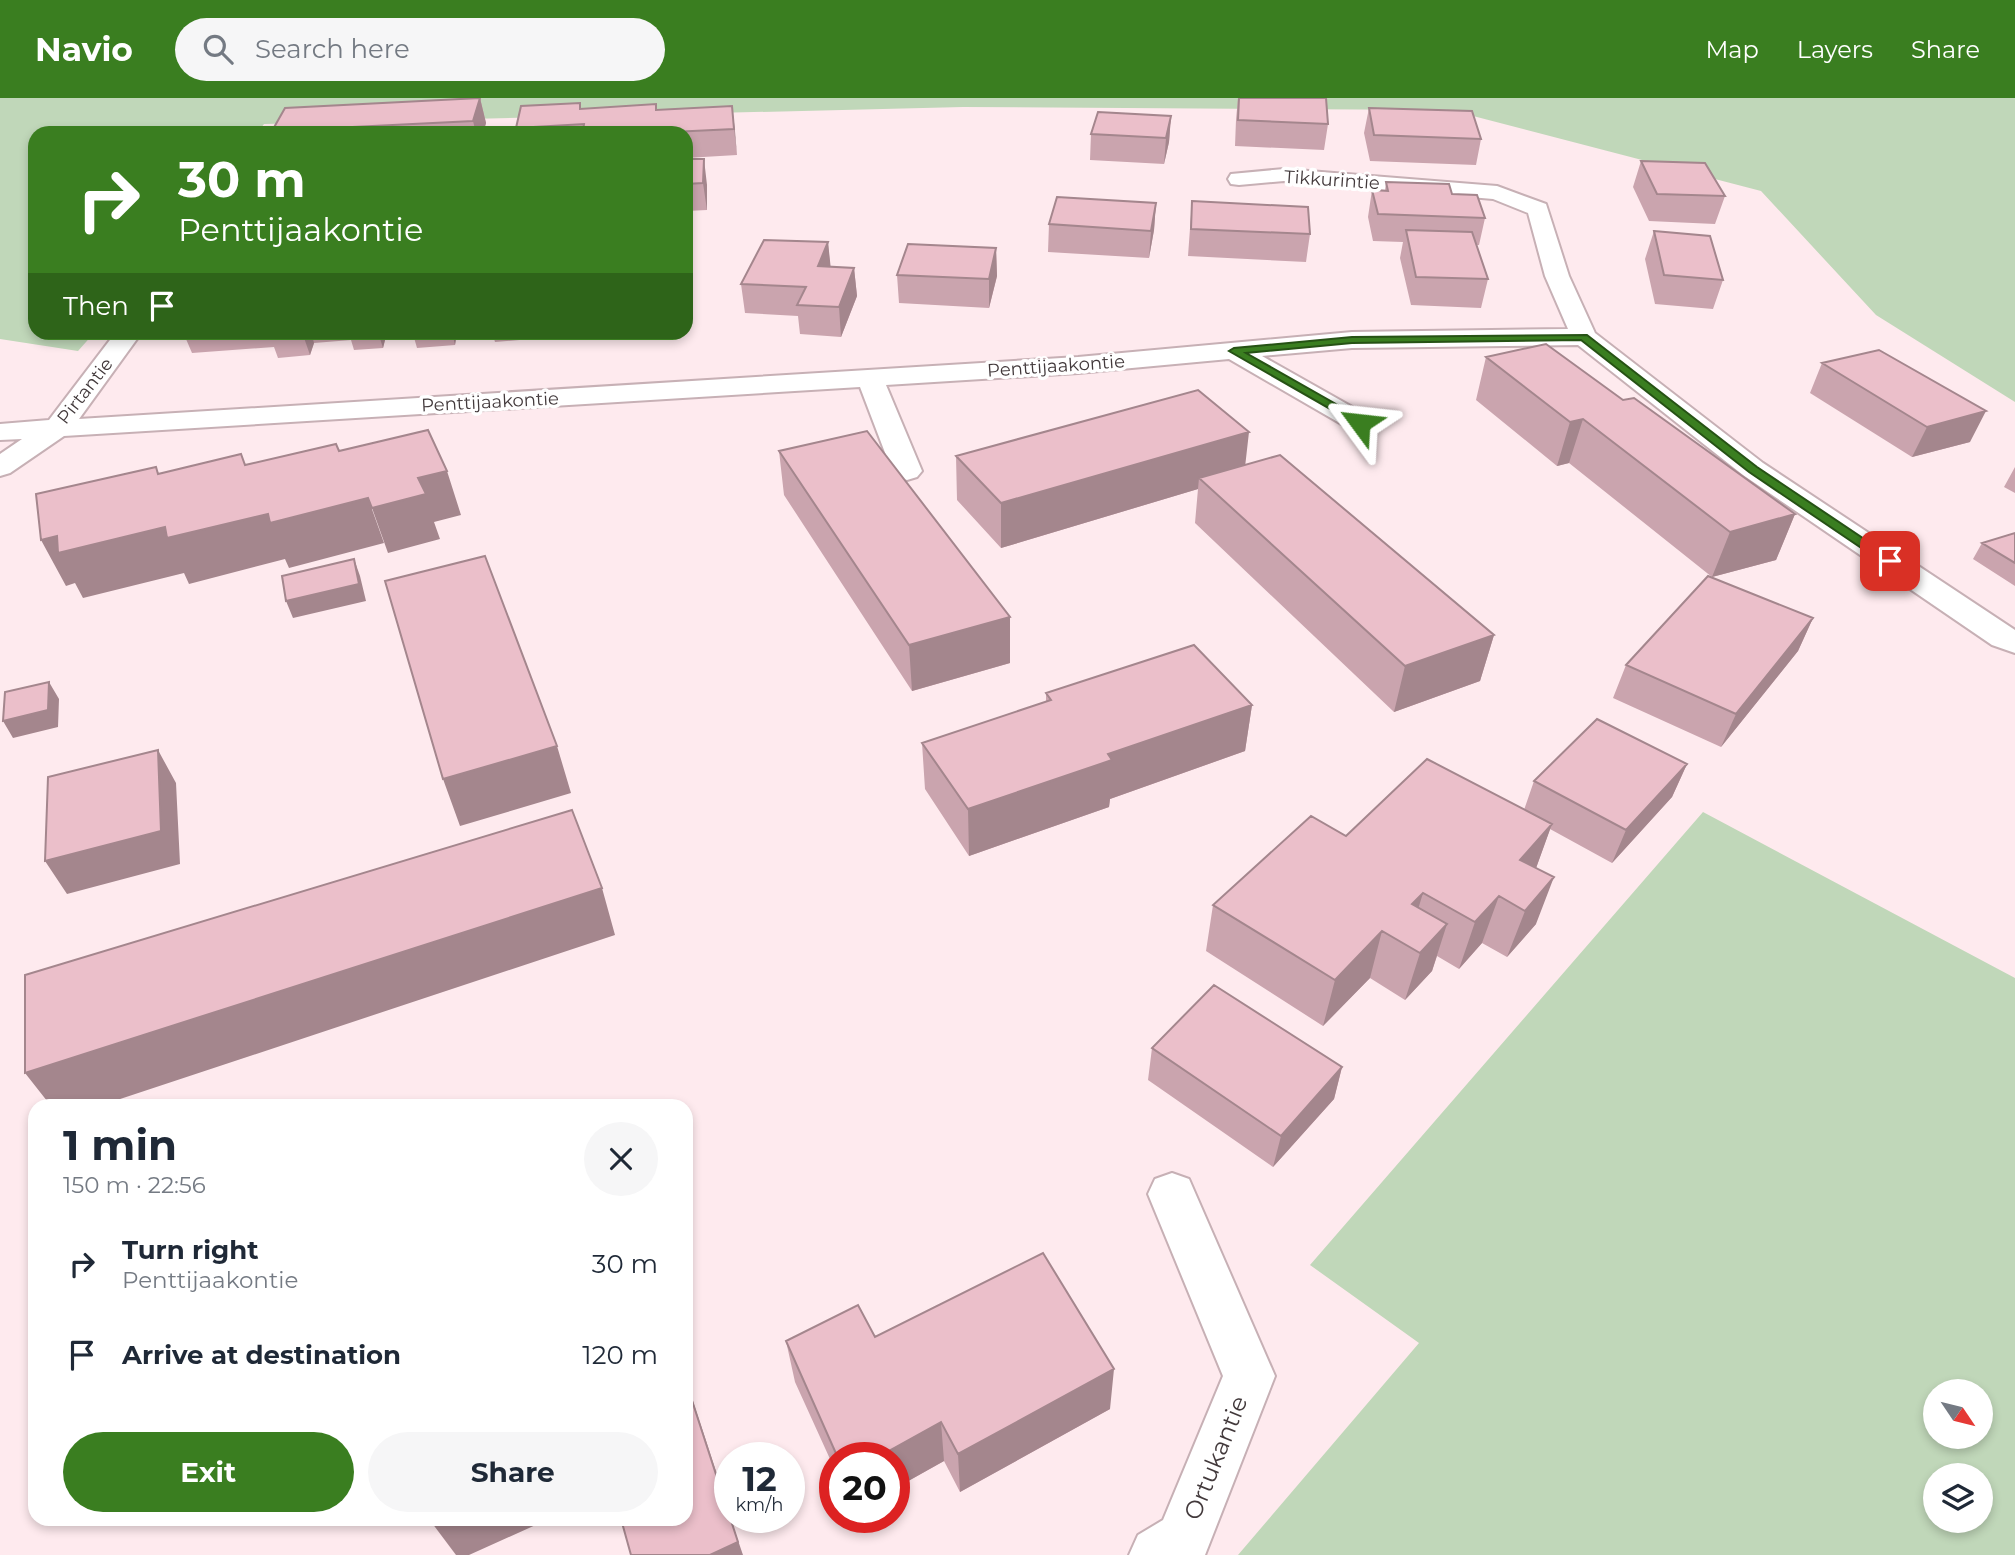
<!DOCTYPE html>
<meta charset="utf-8">
<style>
body{margin:0;font-family:Montserrat,sans-serif;background:#f6f6f7;color:#1f2937;height:100vh;display:flex;flex-direction:column;font-size:26px;white-space:nowrap}
*{box-sizing:border-box;margin:0}
p{font-size:23px;color:#747a83}
.icon{flex:none;width:38px;height:38px;fill:none;stroke:currentColor;stroke-width:2;stroke-linecap:round;stroke-linejoin:round}
.map{position:relative;flex:1;overflow:hidden}
.details{position:absolute;left:28px;top:1001px;width:665px;height:427px;display:flex;flex-direction:column;background:#fff;border-radius:21px;box-shadow:0 4px 10px #0003}
.details>*{flex:none}
.top-card{position:absolute;left:28px;top:28px;width:665px;height:214px;border-radius:21px;box-shadow:0 4px 10px #0003;background:#3a7e20;color:#fff;overflow:hidden}
.needle{width:46px;rotate:125deg}
.buttons{position:absolute;left:1923px;top:1281px;display:grid;gap:14px}
.buttons a{display:grid;place-items:center;width:70px;height:70px;border-radius:50%;background:#fff;box-shadow:0 4px 10px #0003;font-size:35px}
.speed{position:absolute;left:714px;top:1344px;display:flex;gap:14px;font-size:35px;font-weight:700;text-align:center}
.speed>*{display:grid;place-content:center;width:91px;height:91px;border-radius:50%;background:#fff;box-shadow:0 4px 10px #0003;line-height:1}
.speed small{font-size:18px;font-weight:400}
.speed .limit{border:10px solid #d22;background:#fff;color:#111}
.pin{position:absolute;display:grid;place-items:center;width:60px;height:60px;color:#fff;margin:-30px;border-radius:14px;box-shadow:0 4px 10px #0006}
.me{position:absolute;width:77px;margin:-38px;rotate:300deg;stroke-linejoin:round;filter:drop-shadow(0 0 5px #0008)}
.turn{display:flex;align-items:center;gap:24px;height:147px;padding:0 35px;font-size:32px}
.turn .icon{width:91px;height:91px;stroke-width:2.5}
.turn b{display:block;font-size:49px;line-height:60px}
.then{display:flex;align-items:center;height:66px;padding:0 35px;background:#0003;gap:14px;font-size:26px}
.round{display:grid;place-items:center;flex:none;width:74px;height:74px;border-radius:37px;background:#f6f6f7}
.overview{display:flex;align-items:center;justify-content:space-between;height:119px;padding:0 35px}
h1{font-size:42px;font-weight:700;line-height:52px}
.action{display:flex;gap:14px;margin-top:auto;padding:14px 35px}
.action a{flex:1;height:80px;border-radius:42px;background:#3a7e20;color:#fff;font-size:28px;font-weight:700;line-height:80px;text-align:center}
.action a+a{background:#f6f6f7;color:#1f2937}
ul{padding:0;list-style:none}
li{display:flex;align-items:center;gap:21px;height:91px;padding:0 35px}
li div{flex:1}
li b{display:block;font-size:26px}
li em{font-style:normal}
header{display:flex;align-items:center;gap:42px;box-sizing:border-box;height:98px;padding:0 35px;background:#3a7e20;color:#fff}
header strong{font-size:33px}
nav{display:flex;gap:38px;margin-inline-start:auto;font-size:24px}
.search{width:490px;height:63px;background:#f6f6f7;display:flex;align-items:center;gap:18px;box-sizing:border-box;padding:0 24px;border-radius:38px;color:#747a83;font-size:26px}
.map>svg:first-child{display:block}
</style>
<header>
<strong>Navio</strong>
<div class="search"><svg class="icon" aria-label="search" viewBox="0 0 24 24"><circle cx="10" cy="10" r="6"/><path d="M15 15l6 6"/></svg>Search here</div>
<nav><a>Map</a><a>Layers</a><a>Share</a></nav>
</header>
<div class="map">
<svg width="2015" height="1457" viewBox="0 0 2015 1457">
<rect width="100%" height="100%" fill="#feeaee"/>
<path fill="#c0d7b9" fill-rule="evenodd" d="M0 0H2015V304L1876 217 1761 93 1450 12 963 9 264 26 257 35H35V234L94 235 78 253 0 241Z
M1703 714 2015 880V1457H1238L1419 1245 1310 1167ZM1936 1293H1981V1339H1936ZM1936 1377H1981V1423H1936Z"/>
<g fill="none" stroke-linecap="round" stroke-linejoin="round">
<g stroke="#c7b0b5" stroke-width="4">
<path id="minor" d="M1284 71 1497 88 1546 106 1569 178 1595 235 1763 365 2015 532V555L1992 547 1743 377 1578 247 1352 250 1262 258 1370 319 1374 325 1370 331 1360 333 1350 331 1229 261 1078 275 886 287 922 373 917 379 907 382 897 379 892 373 860 289 64 338 10 375 0 378V356L22 341 0 342V326L49 322 116 234H142L79 321 1078 259 1352 234 1568 231 1545 178 1528 115 1493 101 1284 83 1239 87 1231 86 1228 81 1231 76Z
M1172 1075 1189 1081 1275 1278 1205 1457H1129L1138 1437 1163 1422 1223 1278 1148 1096 1155 1081Z"/>
</g>
<use href="#minor" fill="#fff" fill-rule="evenodd"/>
</g>
<path fill="#caa4ae" d="M480 0 486 25 483 35H272V33Z
M1238 0 1328 26 1324 52 1235 48 1236 22Z
M580 5 581 11 656 6 657 12 732 8 737 57 686 60V35H518L516 30Z
M1369 10 1481 41 1476 67 1370 63 1364 35Z
M1171 18 1169 44 1164 66 1090 62 1091 36Z
M686 61 707 87V112L686 113Z
M1641 63 1725 98 1715 126 1649 123 1633 89Z
M1386 84 1452 96 1485 120 1479 147H1477L1488 181 1481 210 1411 207 1400 160 1403 144 1373 143 1368 119 1372 92 1385 93Z
M1192 103 1310 136 1306 164 1188 158Z
M1156 105 1154 132 1149 160 1048 154 1049 126Z
M1654 133 1723 182 1713 211 1655 206 1645 161Z
M828 144 830 169 854 170 857 198 841 239 800 236 798 218 745 215 741 186Z
M996 150 997 178 989 210 899 205 897 177Z
M183 234H457L455 247 417 250 413 236 386 238 383 250 354 252 351 242 314 245 310 257 278 260 274 249 192 255Z
M492 234H532L531 241 495 244Z
M576 234H612L576 238Z
M1486 259 1623 302 1795 416 1776 462 1712 479 1569 365 1557 368 1476 302Z
M1822 265 1970 344 1912 359 1810 295Z
M779 353 1010 565 912 593 784 397Z
M956 358 1245 367 1494 537 1480 583 1394 614 1195 425 1198 391 1001 450 957 402Z
M2015 369V395L2004 389Z
M2015 435V488L1973 461 1982 445Z
M1813 520 1798 553 1721 649 1613 600 1626 567Z
M1046 595 1252 607 1245 653 1110 701 1109 709 969 758 925 691 922 645 1046 604Z
M1687 666 1672 699 1612 765 1550 731 1536 770V826L1507 859 1482 845 1459 871 1437 858 1432 873 1405 902 1370 880 1323 928 1206 853 1213 807 1346 738 1524 712 1534 683Z
M1152 950 1342 969 1334 1001 1273 1069 1148 982Z
M875 1239 1110 1311 960 1394 944 1363 894 1391V1360H835V1372L795 1284 786 1243Z"/>
<path fill="#a4868d" d="M480 0 486 25 483 35H476L473 23Z
M732 8 735 33 737 57 734 31Z
M1171 18 1169 44 1164 66 1166 40Z
M704 61 707 87V112L703 85Z
M1156 105 1154 132 1149 160 1151 133Z
M828 144 831 172 818 168Z
M996 150 997 178 989 210V181Z
M854 170 857 198 841 239 839 209Z
M302 234H311L314 245 310 257Z
M378 234H385L386 238 383 250Z
M452 234H457L455 247Z
M1986 313 1970 344 1912 359 1927 329Z
M1583 321 1569 365 1557 368 1570 324Z
M1249 334 1244 378 1199 380 1198 391 1001 450V405Z
M447 373 461 417 434 424 440 441 388 455 372 410 418 380Z
M368 400 384 445 289 470 285 461 189 486 184 475 83 500 75 485 66 488 41 442 57 438 165 429Z
M1795 416 1776 462 1712 479 1730 434Z
M354 461 360 478 366 503 293 520 286 503Z
M1010 519V565L912 593 909 547Z
M1813 520 1798 553 1721 649 1736 616Z
M1494 537 1480 583 1394 614 1405 568Z
M49 584 59 601 58 629 13 640 3 623Z
M1252 607 1245 653 1110 701 1109 709 969 758 968 711 1108 656Z
M557 648 571 695 460 728 443 681Z
M158 652 176 685 180 766 67 796 45 763Z
M1687 666 1672 699 1612 765 1626 732Z
M1552 726 1535 773 1520 762Z
M1554 779 1536 826 1507 859 1525 813Z
M602 790 615 837 99 1008H51L25 975Z
M1423 795 1409 841 1412 806Z
M1499 798 1482 845 1459 871 1475 824Z
M1447 826 1432 873 1405 902 1420 855Z
M1382 833 1370 880 1323 928 1335 882Z
M1342 969 1334 1001 1273 1069 1281 1038Z
M1114 1271 1110 1311 960 1394 958 1356Z
M686 1282 730 1416V1418L686 1284Z
M941 1324 944 1363 894 1391V1360H876Z
M730 1419 743 1457H710Z
M442 1421H549L469 1457H456L432 1425Z"/>
<path fill="#ebbfca" stroke="#a4868d" stroke-width="2" d="M480 0 473 23 272 33 285 10Z
M1239 0H1326L1328 26 1238 22Z
M580 5V11L656 6V12L732 8 734 31 651 35V30L583 34 584 26 516 30 521 8Z
M1369 10 1472 13 1481 41 1374 37Z
M1098 14 1171 18 1166 40 1091 36Z
M686 61H704L703 85 686 86Z
M1641 63 1705 65 1725 98 1657 96Z
M1386 84 1449 86 1452 96 1477 97 1485 120 1378 116 1372 92 1388 93Z
M1057 99 1156 105 1151 133 1049 126Z
M1192 103 1308 109 1310 136 1191 131Z
M1406 132 1472 134 1488 181 1416 179Z
M1654 133 1710 138 1723 182 1664 177Z
M764 142 828 144 818 168 854 170 839 209 797 207 806 189 741 186Z
M908 146 996 150 989 181 897 177Z
M1546 246 1623 302 1634 300 1795 416 1730 434 1583 321 1570 324 1486 259Z
M1879 252 1986 313 1927 329 1822 265Z
M1198 292 1249 334 1001 405 956 358Z
M428 332 447 373 418 380 426 396 372 410 368 400 270 425 268 416 167 440 165 429 58 455 57 438 41 442 36 396 156 369 158 376 241 356 245 367 336 346 339 353Z
M867 333 1010 519 909 547 779 353Z
M1280 357 1494 537 1405 568 1199 380Z
M2015 435V465L1982 445Z
M485 458 557 648 443 681 385 483Z
M354 461 359 486 286 503 282 478Z
M1708 478 1813 520 1736 616 1626 567Z
M1194 547 1252 607 1108 656 1112 662 968 711 922 645 1051 602 1046 595Z
M49 584 48 612 3 623 5 594Z
M1597 621 1687 666 1626 732 1534 683Z
M158 652 161 733 45 763 48 679Z
M1427 661 1552 726 1520 762 1554 779 1525 813 1499 798 1475 824 1423 795 1412 806 1447 826 1420 855 1382 833 1335 882 1213 807 1311 718 1346 738Z
M572 712 602 790 25 975V877Z
M1214 887 1342 969 1281 1038 1152 950Z
M1043 1155 1114 1271 958 1356 941 1324 876 1360H838L786 1243 858 1207 875 1239Z
M686 1284 738 1444 710 1457H631L621 1421H686Z
M432 1421H442L432 1425Z"/>
<path fill="#3a7e20" stroke="#265215" stroke-width="2" d="M1587 237 1757 369 1894 461V466H1885L1749 374 1581 242 1352 245 1246 255 1364 322 1366 325 1360 328 1229 253 1234 250 1352 239Z"/>
<g text-anchor="middle" stroke-width="7" stroke-linejoin="round" paint-order="stroke">
<g font-size="18" fill="#42393b" stroke="#fff">
<text transform="translate(1332 82) rotate(4)" y="6">Tikkurintie</text>
<text transform="translate(1056 268) rotate(-4)" y="6">Penttijaakontie</text>
<text transform="translate(85 293) rotate(-52)" y="6">Pirtantie</text>
<text transform="translate(490 304) rotate(-3)" y="6">Penttijaakontie</text>
</g>
<g font-size="24" fill="#42393b" stroke="#fff">
<text transform="translate(1216 1360) rotate(-68)" y="8">Ortukantie</text>
</g>
</g>
</svg>
<div class="buttons">
<a><svg class="needle" viewBox="-14 -14 28 28"><path d="M0-13l5 13h-10z" fill="#e53935"/><path d="M0 13l5-13h-10z" fill="#747a83"/></svg></a>
<a><svg class="icon" aria-label="layers" viewBox="0 0 24 24"><path d="M12 4l9 5-9 5-9-5zM3 14l9 5 9-5"/></svg></a>
</div>
<div class="speed"><div>12<small>km/h</small></div><div class="limit">20</div></div>
<div class="pin" style="left:1890px;top:463px;background:#d93025"><svg class="icon" aria-label="arrive" viewBox="0 0 24 24"><path d="M6 21V4h12l-3 4 3 4H6"/></svg></div>
<svg class="me" style="left:1360px;top:325px" viewBox="-20 -20 40 40"><path d="M0-17L14 15 0 8-14 15z" fill="#3a7e20" stroke="#fff" stroke-width="4"/></svg>
<div class="top-card">
<div class="turn"><svg class="icon" aria-label="right" viewBox="0 0 24 24"><path d="M7 20v-9h11M14 6l5 5-5 5"/></svg><div><b>30 m</b>Penttijaakontie</div></div>
<div class="then">Then<svg class="icon" aria-label="arrive" viewBox="0 0 24 24"><path d="M6 21V4h12l-3 4 3 4H6"/></svg></div>
</div>
<section class="details">
<div class="overview"><div><h1>1 min</h1><p>150 m · 22:56</p></div><a class="round"><svg class="icon" aria-label="close" viewBox="0 0 24 24"><path d="M6 6l12 12M18 6L6 18"/></svg></a></div>
<ul>
<li><svg class="icon" aria-label="right" viewBox="0 0 24 24"><path d="M7 20v-9h11M14 6l5 5-5 5"/></svg><div><b>Turn right</b><p>Penttijaakontie</p></div><em>30 m</em></li>
<li><svg class="icon" aria-label="arrive" viewBox="0 0 24 24"><path d="M6 21V4h12l-3 4 3 4H6"/></svg><div><b>Arrive at destination</b></div><em>120 m</em></li>
</ul>
<div class="action"><a>Exit</a><a>Share</a></div>
</section>
</div>
